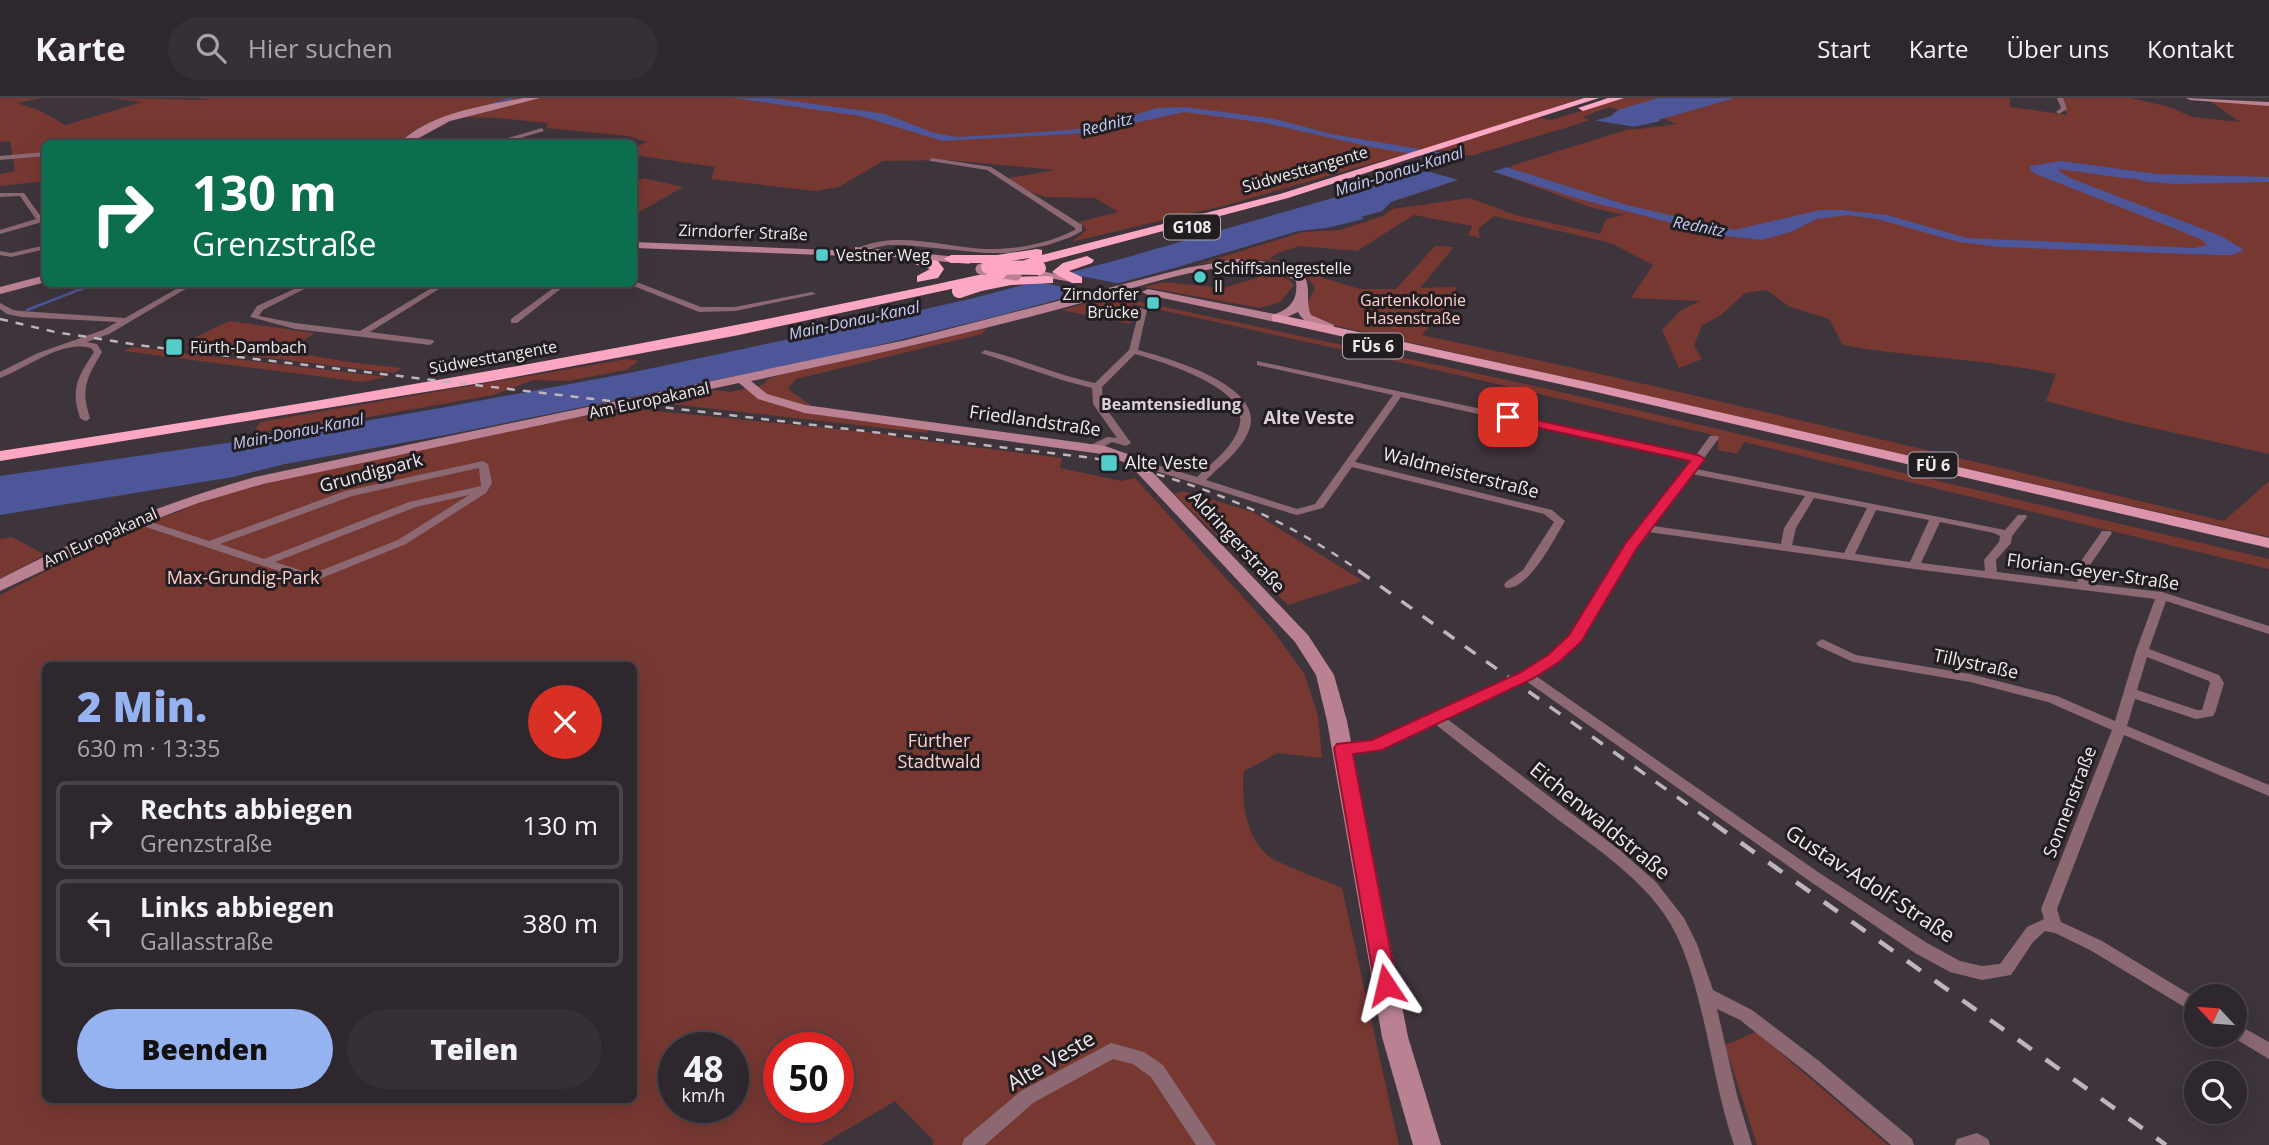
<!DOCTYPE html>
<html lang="de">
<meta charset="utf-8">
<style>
body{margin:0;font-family:"Open Sans",sans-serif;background:#362f35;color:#f1f3f6;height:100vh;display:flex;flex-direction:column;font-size:26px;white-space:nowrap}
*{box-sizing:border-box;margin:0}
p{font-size:23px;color:#a7a5aa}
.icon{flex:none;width:38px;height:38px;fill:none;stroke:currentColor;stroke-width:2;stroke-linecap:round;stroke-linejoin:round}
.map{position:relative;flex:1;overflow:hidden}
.side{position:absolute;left:42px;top:564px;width:595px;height:441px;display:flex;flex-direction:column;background:#2e272d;border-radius:10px;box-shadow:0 7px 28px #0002,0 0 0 2px #494449}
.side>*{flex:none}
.top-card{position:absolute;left:42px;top:42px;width:595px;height:147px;border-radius:10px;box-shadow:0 7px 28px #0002,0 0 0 2px #494449;background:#0b6e4f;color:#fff;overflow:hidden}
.needle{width:46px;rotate:296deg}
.tools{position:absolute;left:2184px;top:886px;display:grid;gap:14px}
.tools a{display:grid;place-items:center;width:63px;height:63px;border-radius:50%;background:#2e272d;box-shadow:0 7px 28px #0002,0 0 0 2px #494449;font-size:35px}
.speed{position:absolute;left:658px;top:934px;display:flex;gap:14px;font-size:35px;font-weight:700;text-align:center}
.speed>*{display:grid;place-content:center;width:91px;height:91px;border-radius:50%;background:#2e272d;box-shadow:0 7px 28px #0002,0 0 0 2px #494449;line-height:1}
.speed small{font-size:18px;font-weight:400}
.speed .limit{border:10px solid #d22;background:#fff;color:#111}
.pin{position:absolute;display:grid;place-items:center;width:60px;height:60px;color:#fff;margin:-30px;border-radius:14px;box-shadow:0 4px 10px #0006}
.me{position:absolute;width:77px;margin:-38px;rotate:350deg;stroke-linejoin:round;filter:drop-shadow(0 0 5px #0008)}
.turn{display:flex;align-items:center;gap:24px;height:147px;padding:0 35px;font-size:32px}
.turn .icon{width:91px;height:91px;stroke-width:2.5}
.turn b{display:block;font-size:49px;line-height:60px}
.round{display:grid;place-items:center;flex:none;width:74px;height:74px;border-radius:37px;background:#362f35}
.headline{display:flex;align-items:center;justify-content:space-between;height:119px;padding:0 35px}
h1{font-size:42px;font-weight:800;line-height:52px;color:#95b2f1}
.action{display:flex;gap:14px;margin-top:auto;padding:14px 35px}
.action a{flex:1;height:80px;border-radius:42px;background:#95b2f1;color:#111;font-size:28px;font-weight:800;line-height:80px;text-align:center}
.action a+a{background:#362f35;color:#f1f3f6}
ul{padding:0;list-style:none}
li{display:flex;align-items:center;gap:21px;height:88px;margin:0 14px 10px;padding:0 21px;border:4px solid #494449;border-radius:10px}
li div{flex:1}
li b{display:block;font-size:26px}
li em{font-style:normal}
header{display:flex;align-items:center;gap:42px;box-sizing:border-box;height:98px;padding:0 35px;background:#2e272d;border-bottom:2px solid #494449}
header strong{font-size:33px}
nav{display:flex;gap:38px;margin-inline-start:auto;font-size:24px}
.search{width:490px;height:63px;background:#362f35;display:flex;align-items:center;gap:18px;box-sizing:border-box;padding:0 24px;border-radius:38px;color:#a7a5aa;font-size:26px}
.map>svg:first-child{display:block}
</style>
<header>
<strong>Karte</strong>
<div class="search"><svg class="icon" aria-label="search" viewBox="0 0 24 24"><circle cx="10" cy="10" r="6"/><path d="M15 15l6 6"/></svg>Hier suchen</div>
<nav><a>Start</a><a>Karte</a><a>Über uns</a><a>Kontakt</a></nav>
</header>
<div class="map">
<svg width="2269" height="1047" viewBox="0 0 2269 1047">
<rect width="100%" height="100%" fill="#3e343c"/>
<path fill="#773832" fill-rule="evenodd" d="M0 0H42L17 5 38 12 66 27 142 4 111 0 211 2 198 0H1581L1530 18 1551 22 1624 0H1658L1623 13 1609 9 1582 19 1590 22 1578 26C1612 36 1642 31 1677 26L1662 20 1735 0H2010V9L2068 17 2056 0H2130L2170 9 2192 19 2240 24 2210 3 2269 7V356L2130 325 2046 303 2056 276C1986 261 1914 260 1843 247L1829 221 1788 208 1767 192 1745 195 1720 218 1702 227 1694 248 1702 261 1679 270 1662 232 1681 212 1700 203 1631 200 1653 167 1611 145 1494 118 1478 131 1480 140 1468 137 1472 128 1414 117 1357 153 1299 148 1278 155 1269 161 1302 169 1323 180 1360 191H1396L1435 148 1454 149 1420 190 1457 189 1451 204 1422 237C1690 294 1957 360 2224 423L2269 383V439L1328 226 1313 219 1305 210 1315 190C1296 153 1230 160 1196 167L1303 134 1340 132 1383 118 1392 111 1470 100 1515 117 1600 136 1606 121 1624 117 1590 109 1498 75 1512 68C1481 61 1432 45 1402 54L1409 55 1223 108 1071 144 1087 132 1079 124 1118 114 1095 100 1046 99 1024 92 1009 80 1056 72 948 62 883 63 839 89 815 93 711 81 715 69 634 57V50L647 44 628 38 546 30 548 25C502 21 434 7 399 45L46 46 45 83 0 88V76L15 73 10 43 0 44Z
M643 80 683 89 634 117V86Z
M1253 175C1269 175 1284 175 1294 187L1280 204 1260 210 1144 189 1164 184 1223 190 1257 180Z
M1113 198 1531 287 2269 461V471L1744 344 1737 356 1718 352V341L1709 336 1454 276 1133 206 1130 226 1062 212Z
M230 223 315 235 286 253 348 264 401 270 394 275 186 250 190 245 185 244Z
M987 230 982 236 796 281 788 291 824 317 929 331 927 335 653 304 715 292 730 294 763 287 768 281 783 276Z
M133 249 387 279 362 284 124 253Z
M627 261 639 263 626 272 567 283 534 282 493 297 295 332 255 333 260 324Z
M637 311 896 337 895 339 1062 360 1060 370 1122 383 1135 380 1271 530 1304 575 1318 618 1322 660 1278 655 1244 673C1241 699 1245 736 1266 756 1277 766 1325 782 1342 790L1399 1047H933V1042L895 1003 821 1047H0V497L131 429 179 414 197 404 298 377 560 322ZM46 567H634V1001H46ZM674 950H733V1010H674ZM779 950H838V1010H779Z
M1184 393 1253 414 1363 483 1288 507 1174 396Z
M12 439 45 457 0 481V441Z
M1756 934 1888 1047H1757L1725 947Z"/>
<path fill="#4d5698" d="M734 0H772L885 16 934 35 958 39 1070 32 1099 28 1157 10 1185 9 1275 21 1331 36 1472 60 1611 18 1618 12 1658 0H1735L1658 22 1661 23 1614 33 1503 68 1627 107 1734 132 1820 112H1841L1887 117 1967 140 2195 150 2207 147 2202 142 2181 133 2038 77 2031 73 2030 68 2061 63 2157 76 2269 79V84L2176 86 2148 84 2093 70 2059 71V73L2070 80 2221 138 2244 152 2232 157H2215L1999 149 1959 144 1877 121 1847 117 1817 121 1791 134 1761 142 1717 137 1576 100 1488 72 1391 104 1382 113 1361 119 1364 121 1327 130 1298 133 1171 171 998 218 838 257 446 337 285 366 233 379 0 417V378L302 334 446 309 634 274 818 235 974 200 1121 161 1458 64 1371 49 1265 25 1185 14 1088 35 943 43 860 18Z"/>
<path fill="#3e343c" d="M1592 22 1636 29 1462 83 1423 72Z
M1069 171 1066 173 1071 176 1126 187 1096 195 1042 185 1018 184Z"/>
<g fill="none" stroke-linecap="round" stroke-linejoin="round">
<path stroke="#4d5698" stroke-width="2" d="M490 7 512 0"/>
<path stroke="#4d5698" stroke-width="2.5" d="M27 212 94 186"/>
<path fill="#4d5698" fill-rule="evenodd" d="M2057 63 2130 73 2136 77 2130 81 2053 70 2051 67Z"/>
<path fill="#8c6872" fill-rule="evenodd" d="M2057 0H2063L2067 11 2059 16 2056 14 2061 10Z
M542 30 544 33 499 46H487Z
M46 54V58L0 62V58Z
M932 60 991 69 1082 127V133L1071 139 1048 147 1008 155H985L904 147H888L860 153V149C900 133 944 149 985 151 1015 152 1047 146 1075 132V130L987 72 930 63 929 62Z
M0 95H24L42 120 46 119V123L0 136V132L36 121 20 98 0 99Z
M46 147V151L11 159 0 157V153L11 155Z
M634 183 701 209H735L812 194 816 196 735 213 699 214 631 187Z
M185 186H194L109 236 87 244 97 246 102 254C87 280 80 290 90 320L88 322 85 323 80 320C70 290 78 279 94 254L91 250C60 242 28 270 0 280V274L38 255 103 232 117 224 21 219 7 216 0 211V205L13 212 21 213 125 220Z
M305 186H314L263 212 259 218 295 225 360 233 438 186H447L370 234 433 242 434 244 430 247 295 231 250 219 257 208Z
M559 186H567L517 225H511V221Z
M1140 210 1147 212 1138 252C1167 260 1253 284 1251 323 1249 347 1221 367 1206 382L1297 411 1315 406 1393 297 1257 267V263L1696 357 1710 338H1718L1719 340 1696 371 2005 432 2018 417H2026L2027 419 2012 438 2011 445 1996 462 1997 474 2078 484 2074 473 2102 433H2110L2112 435 2086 473 2091 486 2162 494 2269 528V536L2166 503 2149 551 2219 577 2224 585 2215 615 2213 618 2196 621 2135 601 2127 628 2269 687V698L2124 637 2057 811 2061 824 2102 843 2196 900V916L2090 852 2055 835 2045 833 2033 844 2011 877 1982 882 1950 874 1915 855 1811 784 1526 583 1446 620 1621 753 1656 784 1684 820 1697 846 1713 892 1752 912 1819 963 1912 1041 1914 1047H1891L1807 975 1740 922 1717 911 1737 997 1752 1047H1734C1712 982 1707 911 1681 847 1658 789 1600 754 1552 717 1513 687 1474 657 1435 626L1380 651 1343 655 1338 653 1336 650 1338 647 1373 643 1522 575 1549 557 1571 538 1625 449 1692 363 1401 299 1355 364 1552 412 1565 423C1554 441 1529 492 1506 490L1504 487 1506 484 1523 472 1554 424 1544 416 1352 369 1323 410 1297 417 1293 416 1130 365V361L1134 360 1197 379C1212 364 1236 348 1240 325 1247 289 1162 264 1135 256L1102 289 1103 306 1131 345 1126 348 1112 344 1097 352H1089V348L1107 339 1117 340 1093 306 1092 290 1065 283 981 255 985 252C1022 261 1057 277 1095 285L1129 252ZM1692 376 1805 398 1784 430 1781 446 1653 428ZM1814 400 1867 410 1844 455 1792 447 1796 430ZM1876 412 1929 422 1910 464 1855 456ZM1940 424 1994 435 2000 438 1999 444 1984 462 1985 473 1921 465ZM1648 434 1914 471 2155 501 2136 553 2115 623 2057 598 1970 576 1856 557 1822 541 1816 545 1818 548 1853 564 1970 584 2048 604 2112 632 2041 811 2044 821 2027 829 2000 866 1982 868 1960 863 1927 845 1821 776 1536 578C1551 567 1571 556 1582 540 1607 506 1623 467 1648 434ZM2147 559 2209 583 2210 585 2202 612H2197L2137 592Z
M483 363 488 366 492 385 486 395 406 446 312 484 131 424 130 422 135 419 139 420 209 443 345 393ZM479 370 481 388 409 404 264 461 220 446 352 398ZM469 397 398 442 312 476 275 464 416 409Z
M2235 925 2269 944V961L2229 937 2235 936Z
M1111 945 1144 954 1163 967 1216 1047H1196L1151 979 1133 966 1113 961 1033 1005 985 1047H962L964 1041 1021 993Z
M1977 1035 1988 1041 1990 1047H1955L1957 1041Z"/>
<path fill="#ba8193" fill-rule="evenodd" d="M523 0H540L450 23 408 46H398C430 15 481 8 523 0Z
M2186 0 2269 4V8L2190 2Z
M634 144 855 153V149L969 160 974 163 969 166 871 157 857 161 849 158 634 150Z
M1237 161C1263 162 1283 165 1305 179 1311 192 1305 203 1311 217L1334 227V233C1322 234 1303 225 1298 214L1276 224 1148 197 1142 194 1148 191 1275 216C1292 210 1298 200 1296 183 1276 171 1258 166 1235 168 1173 174 1108 199 1048 214 950 240 850 262 751 283L767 296 805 307 1105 348 1139 360 1308 537 1334 577 1347 623 1408 939 1441 1047H1413L1382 939 1327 623 1316 577 1295 544 1129 366 1102 356 805 315 758 301 739 285 263 386 198 405 133 430 0 493V481C82 438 166 404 255 379L906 242 1186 170Z
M1042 173 1083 182 1077 185 1038 178V174Z
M46 177V184L0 196V189Z"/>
<path fill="#dd95ab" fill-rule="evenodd" d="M1276 216 1596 286 2269 440V450L1596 294 1272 223V217Z"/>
<path fill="#fea7c2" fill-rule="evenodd" d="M1584 0H1599L1288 100 1027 169H1017L1015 166 1030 160 997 165H951L944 161 951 157H997L1037 151 1042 152V157L1280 96Z
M1608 0H1624L1583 13 1578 10Z
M1087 158 1094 162 1092 165 1069 173 1082 179V185H1072L1052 174 1063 165Z
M920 159 938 163 944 171 938 180 917 184V178L930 171 915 166V160Z
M983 176 988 177V183L739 237 493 283 0 363V353C330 303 657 247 983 176Z
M1048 178 1053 179V185L1011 187 971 195 964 191 966 188 1011 179Z"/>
<path stroke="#beb6bc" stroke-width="2.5" stroke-dasharray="8 8" stroke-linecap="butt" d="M0 221 55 234 145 248 1093 360C1191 381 1279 416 1361 474"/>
<path stroke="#beb6bc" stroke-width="3.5" stroke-dasharray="13 13" stroke-linecap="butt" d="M1359 473 1715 726"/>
<path stroke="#beb6bc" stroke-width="4.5" stroke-dasharray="17 17" stroke-linecap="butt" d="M1713 725 2166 1047"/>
<path stroke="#ba8193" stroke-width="11" d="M981 171 1016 177"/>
<path stroke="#fea7c2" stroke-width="14" d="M988 169 1039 170
M959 193 992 182 1000 174 993 168"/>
</g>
<path fill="#e11d48" stroke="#92132f" stroke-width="2" d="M1508 316 1698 357 1705 361 1637 450 1581 544 1559 564 1532 581 1382 652 1353 656 1397 887 1393 893 1386 896 1378 893 1375 887 1334 650 1337 646 1372 642 1521 574 1548 557 1569 537 1625 446 1690 363 1503 322V317Z"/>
<g fill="#53cdca" stroke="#221d21" stroke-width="2.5">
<rect x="815" y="150" width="14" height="14" rx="3.5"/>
<circle cx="1200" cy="179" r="7"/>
<rect x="1146" y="198" width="14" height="14" rx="3.5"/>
<rect x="165" y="240" width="18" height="18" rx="3.5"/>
<rect x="1100" y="356" width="18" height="18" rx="3.5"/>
</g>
<g text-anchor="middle" stroke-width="6" stroke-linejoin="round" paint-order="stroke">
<g font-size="16" font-style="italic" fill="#c4ccf3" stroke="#221d21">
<text transform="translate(1107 26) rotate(-14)" y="6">Rednitz</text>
<text transform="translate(1399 73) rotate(-17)" y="6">Main-Donau-Kanal</text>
<text transform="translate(1699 128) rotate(11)" y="6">Rednitz</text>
<text transform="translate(854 222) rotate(-12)" y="6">Main-Donau-Kanal</text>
<text transform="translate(298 333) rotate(-11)" y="6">Main-Donau-Kanal</text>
</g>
<g font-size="16" fill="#f0e9ee" stroke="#221d21">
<text transform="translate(1305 71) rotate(-16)" y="6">Südwesttangente</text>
<text transform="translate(743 134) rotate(2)" y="6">Zirndorfer Straße</text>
<text transform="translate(493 259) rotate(-10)" y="6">Südwesttangente</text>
<text transform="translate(649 302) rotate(-12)" y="6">Am Europakanal</text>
<text transform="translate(100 439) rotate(-24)" y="6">Am Europakanal</text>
</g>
<g fill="#221d21" stroke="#b2acb0" stroke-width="2">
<rect x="1164" y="116.5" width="56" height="25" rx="5"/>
<rect x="1343" y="235.5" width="60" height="25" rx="5"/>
<rect x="1908.5" y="354.5" width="49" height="25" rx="5"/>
</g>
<g font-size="16" font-weight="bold" fill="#f0e9ee">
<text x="1192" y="135">G108</text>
<text x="1373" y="254">FÜs 6</text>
<text x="1933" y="373">FÜ 6</text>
</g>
<g font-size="16" fill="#f0e9ee" stroke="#221d21" text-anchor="start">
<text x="836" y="163">Vestner Weg</text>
<text x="1214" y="176">Schiffsanlegestelle<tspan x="1214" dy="18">II</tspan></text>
<text x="1139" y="202" text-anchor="end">Zirndorfer<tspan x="1139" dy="18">Brücke</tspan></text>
<text x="190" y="255">Fürth-Dambach</text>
</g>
<g font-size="16" fill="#ffcfc9" stroke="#221d21">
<text x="1413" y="208">Gartenkolonie<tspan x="1413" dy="18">Hasenstraße</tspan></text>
</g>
<g font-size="16" font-weight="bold" fill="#dcd0da" stroke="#221d21">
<text x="1171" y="312">Beamtensiedlung</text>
</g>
<g font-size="18" font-weight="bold" fill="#dcd0da" stroke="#221d21">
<text x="1309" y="326">Alte Veste</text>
</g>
<g font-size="18" fill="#f0e9ee" stroke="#221d21">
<text transform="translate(1035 323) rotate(8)" y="6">Friedlandstraße</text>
<text transform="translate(371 375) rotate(-15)" y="6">Grundigpark</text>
<text transform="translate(1461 375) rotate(14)" y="6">Waldmeisterstraße</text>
<text transform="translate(1237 444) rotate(47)" y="6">Aldringerstraße</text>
<text transform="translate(2093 474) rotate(8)" y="6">Florian-Geyer-Straße</text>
<text transform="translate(1976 566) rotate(12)" y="6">Tillystraße</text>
<text transform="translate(2070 704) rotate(-69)" y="6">Sonnenstraße</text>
</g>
<g font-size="18" fill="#f0e9ee" stroke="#221d21" text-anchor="start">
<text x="1125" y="371">Alte Veste</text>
</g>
<g font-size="18" fill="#ffcfc9" stroke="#221d21">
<text x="243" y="486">Max-Grundig-Park</text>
<text x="939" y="649">Fürther<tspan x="939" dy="21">Stadtwald</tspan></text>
</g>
<g font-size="21" fill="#f0e9ee" stroke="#221d21">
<text transform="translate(1600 723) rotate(39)" y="7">Eichenwaldstraße</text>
<text transform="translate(1870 786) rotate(33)" y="7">Gustav-Adolf-Straße</text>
<text transform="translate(1051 963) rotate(-30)" y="7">Alte Veste</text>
</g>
</g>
</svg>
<div class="tools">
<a><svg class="needle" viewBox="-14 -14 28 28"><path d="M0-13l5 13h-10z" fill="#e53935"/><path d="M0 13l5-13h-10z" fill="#a7a5aa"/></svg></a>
<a><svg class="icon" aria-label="search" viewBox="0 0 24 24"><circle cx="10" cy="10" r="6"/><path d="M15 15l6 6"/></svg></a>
</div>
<div class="speed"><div>48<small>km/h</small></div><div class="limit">50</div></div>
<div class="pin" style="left:1508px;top:319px;background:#d93025"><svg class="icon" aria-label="arrive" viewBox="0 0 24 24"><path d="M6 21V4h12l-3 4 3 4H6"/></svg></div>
<svg class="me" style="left:1386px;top:887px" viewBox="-20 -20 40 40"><path d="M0-17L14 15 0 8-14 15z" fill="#e11d48" stroke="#fff" stroke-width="4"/></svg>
<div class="top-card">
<div class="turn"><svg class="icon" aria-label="right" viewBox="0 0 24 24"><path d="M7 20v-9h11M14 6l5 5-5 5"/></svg><div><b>130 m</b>Grenzstraße</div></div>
</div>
<section class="side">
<div class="headline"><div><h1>2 Min.</h1><p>630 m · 13:35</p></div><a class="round" style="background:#d93025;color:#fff"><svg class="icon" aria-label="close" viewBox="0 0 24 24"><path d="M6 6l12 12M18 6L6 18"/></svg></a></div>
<ul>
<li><svg class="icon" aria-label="right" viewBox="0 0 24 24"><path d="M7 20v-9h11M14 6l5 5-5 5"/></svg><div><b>Rechts abbiegen</b><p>Grenzstraße</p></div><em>130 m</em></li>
<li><svg class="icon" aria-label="left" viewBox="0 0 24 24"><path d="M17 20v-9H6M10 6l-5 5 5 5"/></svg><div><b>Links abbiegen</b><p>Gallasstraße</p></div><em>380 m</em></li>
</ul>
<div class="action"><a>Beenden</a><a>Teilen</a></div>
</section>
</div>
